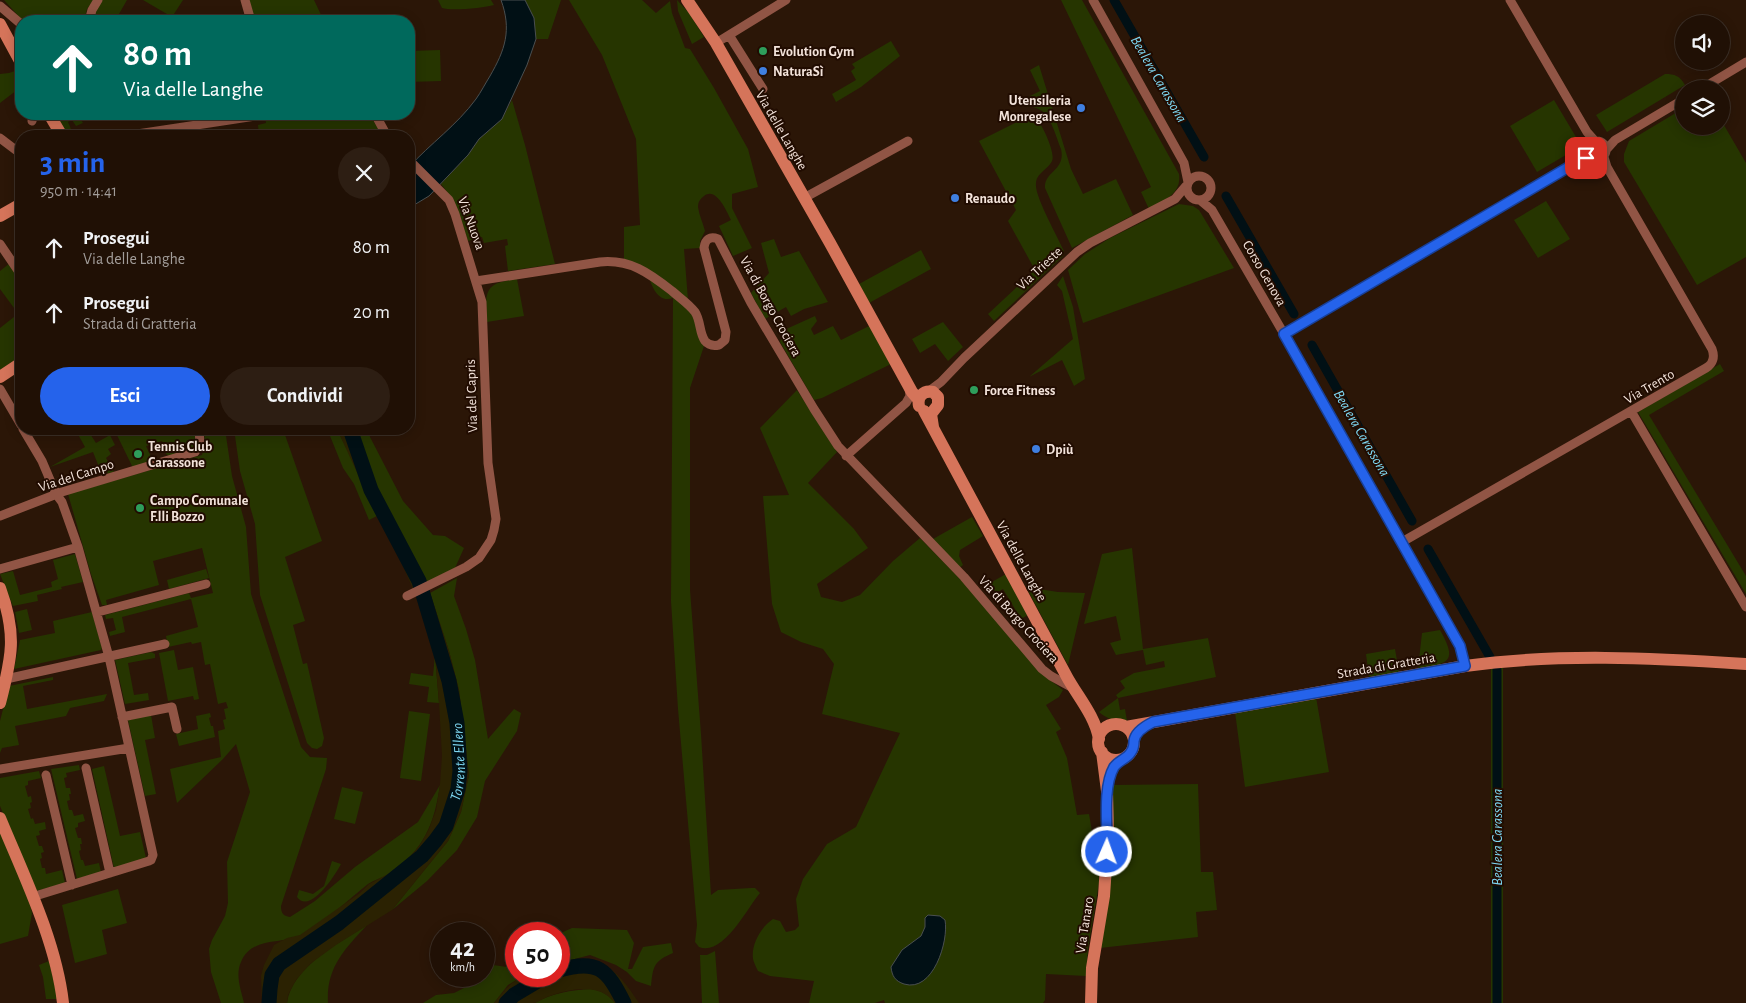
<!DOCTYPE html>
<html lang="it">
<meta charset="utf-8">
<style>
body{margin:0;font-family:"Alegreya Sans",sans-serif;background:#2d1e13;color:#f1f3f6;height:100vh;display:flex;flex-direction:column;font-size:19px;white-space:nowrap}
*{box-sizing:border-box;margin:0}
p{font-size:16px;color:#a29d9a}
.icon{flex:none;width:28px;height:28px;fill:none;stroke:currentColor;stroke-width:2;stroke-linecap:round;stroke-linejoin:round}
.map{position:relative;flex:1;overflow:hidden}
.panel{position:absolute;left:15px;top:130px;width:400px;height:305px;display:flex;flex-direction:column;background:#201005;border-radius:20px;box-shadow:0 2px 12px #0003,0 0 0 1px #3d3027}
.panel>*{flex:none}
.top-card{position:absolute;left:15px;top:15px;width:400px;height:105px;border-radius:20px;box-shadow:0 2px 12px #0003,0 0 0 1px #3d3027;background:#00695c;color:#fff;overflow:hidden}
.buttons{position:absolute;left:1675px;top:15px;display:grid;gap:10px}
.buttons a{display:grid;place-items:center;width:55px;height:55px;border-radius:50%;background:#201005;box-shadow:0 2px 12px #0003,0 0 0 1px #3d3027;font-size:25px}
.speed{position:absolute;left:430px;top:922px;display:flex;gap:10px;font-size:25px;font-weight:700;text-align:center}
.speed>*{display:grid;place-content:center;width:65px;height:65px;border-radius:50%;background:#201005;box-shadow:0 2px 12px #0003,0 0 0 1px #3d3027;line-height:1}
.speed small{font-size:12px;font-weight:400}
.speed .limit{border:8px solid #d22;background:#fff;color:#111}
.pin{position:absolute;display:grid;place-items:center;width:42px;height:42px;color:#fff;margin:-21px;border-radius:10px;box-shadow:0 2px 8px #0006}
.me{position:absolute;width:55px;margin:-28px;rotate:2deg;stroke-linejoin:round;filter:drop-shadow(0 0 4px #0008)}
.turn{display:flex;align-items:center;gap:18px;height:105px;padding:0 25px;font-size:22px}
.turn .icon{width:65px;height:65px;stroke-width:2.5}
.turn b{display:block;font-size:35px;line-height:42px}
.round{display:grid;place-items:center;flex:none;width:52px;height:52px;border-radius:26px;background:#2d1e13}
.summary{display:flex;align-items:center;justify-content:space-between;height:85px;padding:0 25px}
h1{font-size:30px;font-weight:600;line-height:38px;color:#2563eb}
.primary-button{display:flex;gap:10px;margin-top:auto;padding:10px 25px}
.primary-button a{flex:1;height:58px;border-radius:30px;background:#2563eb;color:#fff;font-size:20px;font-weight:600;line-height:58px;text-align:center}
.primary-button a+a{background:#2d1e13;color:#f1f3f6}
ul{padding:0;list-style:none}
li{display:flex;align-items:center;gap:15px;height:65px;padding:0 25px}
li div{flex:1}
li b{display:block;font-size:19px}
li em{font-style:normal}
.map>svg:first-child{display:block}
</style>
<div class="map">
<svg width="1746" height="1003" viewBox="0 0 1746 1003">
<rect width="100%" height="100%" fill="#2b1607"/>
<path fill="#263500" d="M4 0H94L87 9 84 21H23Z
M102 0H127L115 21H102L103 18 93 12Z
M143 0H183L172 17Z
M247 0H314L324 21H254Z
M438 0H491L494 5C484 8 451 11 442 8Z
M525 0H561L548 39H536L534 18Z
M569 0H642L656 13 670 1 672 13 685 48 690 49 714 88 748 149 758 187 732 194V208L752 248 733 256 719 226 731 220C727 212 716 186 704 196 700 199 698 202 698 207 699 215 703 223 705 231L700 241V248L684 249 688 300 624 260V227L640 225 636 139 602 55Z
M677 0 689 13 704 37 692 44 678 11Z
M1061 0H1082L1179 174C1182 194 1163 201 1149 209L1141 192 1151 187Z
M891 41 900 56 861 87 836 102 832 94 856 80 851 71 855 68 852 64Z
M440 50 441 81 409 82V51Z
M1039 65 1071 169 1083 194 1116 179 1133 215 1072 248 1045 188C1044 171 1066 171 1061 149 1054 132 1049 104 1026 107L1022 100 1040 91 1030 70Z
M21 69V87L0 103V74L9 73Z
M1665 74C1675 74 1680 76 1685 85L1607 132 1596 115Z
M512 100 525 145 555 264 508 271 505 246 508 245 507 239 484 243 482 237 468 241C461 220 456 201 441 184L468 155 479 139 502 119Z
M1554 100 1576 137V147L1571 152 1537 172 1510 126Z
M1684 108V126H1721V120L1746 163V257L1697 285 1624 162V154L1629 141Z
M52 114H86L80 118 83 123 76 126 72 120 68 122 71 129 66 132Z
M282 114H369L383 136H324L323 134 303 136H253L259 135 258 125 266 123 265 118Z
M1029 116H1034C1041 121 1056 153 1052 161 1047 171 1035 173 1036 186 1036 198 1058 238 1064 251L1063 256 994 321 988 314 1035 270 1008 221 1016 210 979 141Z
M1546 201 1570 239 1538 258 1514 220Z
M1179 204 1193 206 1199 210 1234 268 1083 323 1068 270 1085 254 1110 238Z
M774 239 781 257 799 251 828 302 804 309 791 316 786 307 765 319 751 293 769 273 761 243Z
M921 250 931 269 869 303 859 284Z
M10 263 21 279V302L14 308 0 289V271Z
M1063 276 1073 307 1085 379 1074 386 1062 360 1029 377 1073 339 1062 291 1057 285Z
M649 278C663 289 682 300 692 315 697 324 700 336 704 346L690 388V590L701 734 711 895 718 890 751 888H755L760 893C748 907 723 957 699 947L695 942 697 925 678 709 671 601 673 298C659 303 653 289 649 278Z
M517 279 524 316 487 322C485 291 484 283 517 279Z
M19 313 21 317V356L0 370V328Z
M815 316 817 321 811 329 814 335 833 326 841 340 869 326 891 364 822 398 814 400 780 342 784 330Z
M943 322 963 347 948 361 935 344 920 353 912 339Z
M1720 364 1724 371 1649 415 1746 576V594L1638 412Z
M797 390 837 452 808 483 854 529 868 548 817 584 821 597 842 602 860 595 893 561 920 538 962 581 1046 677 1063 690 1059 697 1046 705 1061 729 1056 732 1067 758 1077 815 1089 814 1093 837 1099 846V883L1088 948 1086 976 1046 974 1045 1000 1043 1003H885L884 1000 875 1003H809L814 981 770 976 758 971C756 967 754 963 753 959 751 944 761 927 773 919L780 921 786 932 795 930 799 926 796 899 803 879 827 844 856 827 900 733 822 714 834 664 823 649 801 642 781 632 772 604 763 496 789 495 760 428Z
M75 429H87L96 443 110 435 115 445 108 449 111 454 106 458 114 472 108 474 106 470 101 472 93 452 50 467 85 447Z
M114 429H196L197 442 193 449 169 456 166 454 162 441 146 446 153 461 133 468Z
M204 429H225L232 476 246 527 251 594 301 747 310 757 327 758 326 769 281 906C281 913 283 916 290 917L315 901 355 867 418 822 440 785C434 825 424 850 389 874 382 878 374 880 368 884 347 901 325 922 301 935 281 945 252 936 241 962 235 975 241 990 244 1003H221L211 972 209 949 212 940 225 916 228 903 227 862 250 792 236 744 223 759 177 803 170 769 221 757 218 731 225 729 223 720 226 719 224 709 228 708 226 702 218 704 210 664 205 665 201 642 192 644 191 642 168 647 166 636 198 627 191 599 122 617 125 632 110 636 109 632 116 630 113 618 106 619 105 615 189 593 191 598 213 593 202 548 153 561 159 585 106 600 107 605H102L91 574 68 494 202 455 205 444Z
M234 429H283L322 541 285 557 305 621 293 625 303 664 307 663 324 738 322 746 317 749 312 748 307 743 260 595 255 524 240 471Z
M332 429H337L379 515 369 520 354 484 343 468 328 431Z
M354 429H367L370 437 403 501 433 535 445 536 464 548 455 568 425 583 375 489Z
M972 517 983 536 960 550 959 556 963 565 959 568 933 539Z
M1132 548 1143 649 1208 638 1216 677 1118 698 1120 710 1125 709 1127 721C1116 722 1107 719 1099 712L1118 698 1116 695 1125 688 1120 681 1134 673 1165 667 1164 661 1146 665 1143 650 1116 655 1110 643 1121 640 1116 616 1084 624 1102 554Z
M75 554 83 582 61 587 62 589 37 595 38 601 13 606 0 574 13 571 20 595 52 587 51 582 58 579 53 560Z
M206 569 209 578 169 589 167 580Z
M1006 574 1028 615 1021 619 1003 589 996 593 990 583Z
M457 578 454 596 466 629 475 660 488 739 514 709 521 713 517 731 485 781 477 817 457 850 427 881 392 910 448 841 461 812 469 775 459 690 449 651 430 593Z
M1026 587 1058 592 1085 593 1068 665Z
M27 609 32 630 19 633 15 612Z
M92 612 102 648 101 650 14 669 20 640 55 633 53 621Z
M1440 630C1458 662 1449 663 1418 669L1422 633Z
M1395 649 1399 672 1369 677 1366 654Z
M174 650 178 670 193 667 199 699 194 700 193 696 168 701 159 653Z
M151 652 155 654V658L128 663 134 695 148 693 149 700 125 704 115 660Z
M435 655 439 703 427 702 429 687 409 684 411 673 433 676Z
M1503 667V1003H1491V668Z
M53 677V680L23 686 27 709 107 694 104 701 70 708 66 716 15 726 19 745 2 748 0 753V721L9 686Z
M1316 697 1329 772 1245 787 1235 712Z
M409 711 430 714 421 781 400 778Z
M210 713 211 717 209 718 211 726H213L215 737 179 746 176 734 198 729 196 716Z
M151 715 155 738 145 740 156 794 145 796 128 720Z
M79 765 80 770 66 773 67 777 64 778 66 788H70L71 794H69L70 800 67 801 69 810H72L74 816 83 814 85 821 78 823V827L75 828 78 838H81L82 844H80L81 850 79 851 81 860H83L85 866 99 863 101 872 77 879 51 769Z
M104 766 120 836 140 832 146 858 114 868 92 769Z
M39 771 41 778 28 781V785L25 786 28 797 31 796 32 802 30 803 31 808 28 809 31 819 33 818 35 824 45 822 46 829 39 831 40 835 36 836 39 846H42L44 852 41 853 42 858 40 859 42 868H45L46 874 62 870 65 883 36 891 0 806V778Z
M1198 784 1201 872H1213L1217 910 1196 912 1198 937 1100 948 1113 820V785Z
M342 787 363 792 355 824 334 819Z
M0 830 30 904 32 913 28 936 0 944Z
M332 861 341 864C336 874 310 915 297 897L299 890 313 894 324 886Z
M118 889 127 923 102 930 107 954 75 963 62 905Z
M367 925C344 950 326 968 328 1003H287C292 967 339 943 367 925Z
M572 928 627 930 634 943 628 969H632L643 947 671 943 673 953C654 961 653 966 651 986L636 981 627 972 616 965 590 955 559 963V939L560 940 563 932Z
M715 951 719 1003H702L700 955H707Z
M516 956V976H523L508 985 494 1003H423L436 995 454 993 468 986 477 976H484V971L493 965 507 967Z
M49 961 58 999H46L43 977 39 965Z
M591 989C602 991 608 994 615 1003H535C552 993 571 990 591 989Z"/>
<path fill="#2b2202" d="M337 429H354L375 489 425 583 413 589 394 546 360 479Z
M430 593 449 651 459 690 469 775 461 812 448 841 392 910 336 945 310 964 296 980 288 995 287 1003H262L261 976 264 965 274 945 287 938 300 935 360 893 369 884 388 874 410 857 420 845 429 829 436 810 440 784 442 756 439 703 435 655 417 599Z
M587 959C613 964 625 982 639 1003H615C600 983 572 988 550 996 544 998 539 1002 533 1003 520 1003 506 1003 494 1003 519 972 520 976 559 976V963Z"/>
<path fill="#011015" stroke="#4a4f50" d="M501 0H525L534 18 536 39 527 65 502 119 479 139 468 155 429 196 409 208V167C430 144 457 125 476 99 481 92 485 84 490 76 505 50 512 30 501 0Z
M928 915 940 916 945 920C949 941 933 993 904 984 895 981 892 976 891 967L902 950 921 936 925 927V918Z"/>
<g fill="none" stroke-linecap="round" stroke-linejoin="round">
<path stroke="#011015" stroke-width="9" d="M1114 0 1204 157
M1226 196 1294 314
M1312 345 1412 521
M1428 549 1490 657
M1497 1003V670"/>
<g stroke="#011015" stroke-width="15">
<path d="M559 970C598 959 607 969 624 1003"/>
<path id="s1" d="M269 1003 270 989 272 975 279 964 339 923 422 856 435 841 446 826 458 789 460 771 457 723 449 681 419 581 371 490 350 429"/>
<path d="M506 1003 514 995 546 976"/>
</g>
<path stroke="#915545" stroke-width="9" d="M245 0 251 21
M1093 0 1184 163 1188 182
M1510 0 1587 132 1595 141
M0 6 21 24
M89 21 92 10 98 0
M729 35 763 89
M716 43 786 0
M1701 89 1746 62
M375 114 387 136
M32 121 34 114
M124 136 269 114
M0 138 21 154
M1588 150a9 9 0 1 1 18 0a9 9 0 1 1-18 0Z
M1606 150 1615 140 1684 99
M1187 188a12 12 0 1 1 24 0a12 12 0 1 1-24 0Z
M804 198 908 141
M1200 200 1212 210 1284 334 1459 643 1465 666
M0 244 21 275
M476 281 600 262C630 259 649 273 672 291 680 298 689 304 695 312 701 321 699 333 705 341 709 346 714 346 719 345L725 340 726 332 704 248C705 239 710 236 718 239L751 303 814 409 838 446 964 577 1042 669 1051 676 1073 688
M1284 334 1579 161 1588 153
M0 389 21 425
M929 391 941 382 964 358 1077 252 1090 243 1175 199 1186 186
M1631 411 1746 607
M23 429 42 461 56 494 62 502 78 547 109 657 153 855 151 860 149 861 32 897
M846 456 906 403 910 396 909 388
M0 516 62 492 195 452 200 444 199 429
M1402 542 1706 368C1713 364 1715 357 1712 349L1607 167 1604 157
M0 569 78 547
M407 596 466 567 479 558 491 540 494 530 496 519 488 463 482 302 455 214 449 200 409 160
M98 612 206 584
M6 679 165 644
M122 717 172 707 177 729
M86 768 110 873
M0 769 129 748
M46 775 72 885"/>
<path stroke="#d5745a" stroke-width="12" d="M687 0 716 43 830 243 912 392 918 399
M0 24 21 63
M49 114 62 136
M0 216 21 204
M0 377 21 363
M919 406C917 397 923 390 933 392L938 397V405L931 414 933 427
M924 411 1067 677C1078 697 1095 716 1099 739
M0 588C17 634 12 657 0 703
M1098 742a18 18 0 1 1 36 0a18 18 0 1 1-36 0Z
M1126 727 1465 666C1558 653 1653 658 1746 664
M0 818C24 876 56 941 63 1003
M1091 1003 1092 968 1104 896 1108 835 1107 791 1102 752"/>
</g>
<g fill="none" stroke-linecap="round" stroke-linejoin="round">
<g stroke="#184099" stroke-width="12">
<path id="route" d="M1107 852C1108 828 1102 788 1114 767 1119 760 1127 759 1131 752 1134 748 1134 745 1134 741 1135 732 1145 726 1153 722L1465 666 1460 646 1284 334 1579 161 1586 158"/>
</g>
<use href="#route" stroke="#2563eb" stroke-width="9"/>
</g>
<g fill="#2e9e5b" stroke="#210c01" stroke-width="2">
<circle cx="763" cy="51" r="5"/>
<circle cx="974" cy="390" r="5"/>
<circle cx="138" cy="454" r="5"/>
<circle cx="140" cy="508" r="5"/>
</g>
<g fill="#3f7fe0" stroke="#210c01" stroke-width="2">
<circle cx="763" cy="71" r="5"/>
<circle cx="1081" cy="108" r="5"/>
<circle cx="955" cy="198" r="5"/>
<circle cx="1036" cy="449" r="5"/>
</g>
<g text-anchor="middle" stroke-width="4" stroke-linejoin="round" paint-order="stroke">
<g font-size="14" font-weight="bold" fill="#f3e3da" stroke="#210c01" text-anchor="start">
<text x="773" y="56">Evolution Gym</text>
<text x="773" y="76">NaturaSì</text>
<text x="1071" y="105" text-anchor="end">Utensileria<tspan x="1071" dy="16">Monregalese</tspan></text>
<text x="965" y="203">Renaudo</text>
<text x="984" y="395">Force Fitness</text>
<text x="148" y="451">Tennis Club<tspan x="148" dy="16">Carassone</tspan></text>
<text x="1046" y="454">Dpiù</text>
<text x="150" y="505">Campo Comunale<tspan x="150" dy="16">F.lli Bozzo</tspan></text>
</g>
<g font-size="14" fill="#f3e3da" stroke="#210c01">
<text transform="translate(782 130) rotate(60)" y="5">Via delle Langhe</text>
<text transform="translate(472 223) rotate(70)" y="5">Via Nuova</text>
<text transform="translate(1039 268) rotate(-43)" y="5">Via Trieste</text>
<text transform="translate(1265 273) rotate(60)" y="5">Corso Genova</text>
<text transform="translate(771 306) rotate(61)" y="5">Via di Borgo Crociera</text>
<text transform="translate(1649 386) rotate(-30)" y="5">Via Trento</text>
<text transform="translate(471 396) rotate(-92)" y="5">Via del Capris</text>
<text transform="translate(76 475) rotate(-18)" y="5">Via del Campo</text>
<text transform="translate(1022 561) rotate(61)" y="5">Via delle Langhe</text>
<text transform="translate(1019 619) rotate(48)" y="5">Via di Borgo Crociera</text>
<text transform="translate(1386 665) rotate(-10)" y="5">Strada di Gratteria</text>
<text transform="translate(1084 925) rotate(-81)" y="5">Via Tanaro</text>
</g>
<g font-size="15" font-style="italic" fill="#7ed8f3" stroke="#210c01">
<text transform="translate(1159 79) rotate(60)" y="5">Bealera Carassona</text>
<text transform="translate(1362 433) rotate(60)" y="5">Bealera Carassona</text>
<text dy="5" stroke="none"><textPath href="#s1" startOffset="325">Torrente Ellero</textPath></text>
<text transform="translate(1497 837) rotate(-90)" y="5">Bealera Carassona</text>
</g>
</g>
</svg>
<div class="buttons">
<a><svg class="icon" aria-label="sound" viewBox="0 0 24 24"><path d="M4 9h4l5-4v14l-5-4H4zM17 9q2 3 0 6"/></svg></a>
<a><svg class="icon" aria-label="layers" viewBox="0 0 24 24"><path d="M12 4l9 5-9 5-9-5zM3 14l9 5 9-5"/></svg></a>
</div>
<div class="speed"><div>42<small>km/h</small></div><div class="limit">50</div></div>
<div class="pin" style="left:1586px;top:158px;background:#d93025"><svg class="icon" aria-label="arrive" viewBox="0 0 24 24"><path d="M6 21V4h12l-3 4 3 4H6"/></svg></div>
<svg class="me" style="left:1107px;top:852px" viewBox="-20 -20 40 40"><circle r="17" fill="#2563eb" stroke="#fff" stroke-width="3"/><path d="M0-11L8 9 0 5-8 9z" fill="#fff"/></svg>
<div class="top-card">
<div class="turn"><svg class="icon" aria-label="ahead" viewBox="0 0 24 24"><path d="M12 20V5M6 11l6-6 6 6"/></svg><div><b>80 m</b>Via delle Langhe</div></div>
</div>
<section class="panel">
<div class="summary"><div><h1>3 min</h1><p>950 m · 14:41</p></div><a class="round"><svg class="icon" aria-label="close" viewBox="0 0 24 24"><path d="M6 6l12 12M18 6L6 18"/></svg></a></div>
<ul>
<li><svg class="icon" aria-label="ahead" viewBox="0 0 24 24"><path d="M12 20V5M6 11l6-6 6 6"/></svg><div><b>Prosegui</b><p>Via delle Langhe</p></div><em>80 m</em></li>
<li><svg class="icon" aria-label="ahead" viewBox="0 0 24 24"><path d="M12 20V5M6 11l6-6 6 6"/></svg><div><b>Prosegui</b><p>Strada di Gratteria</p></div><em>20 m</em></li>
</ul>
<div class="primary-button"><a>Esci</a><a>Condividi</a></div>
</section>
</div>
